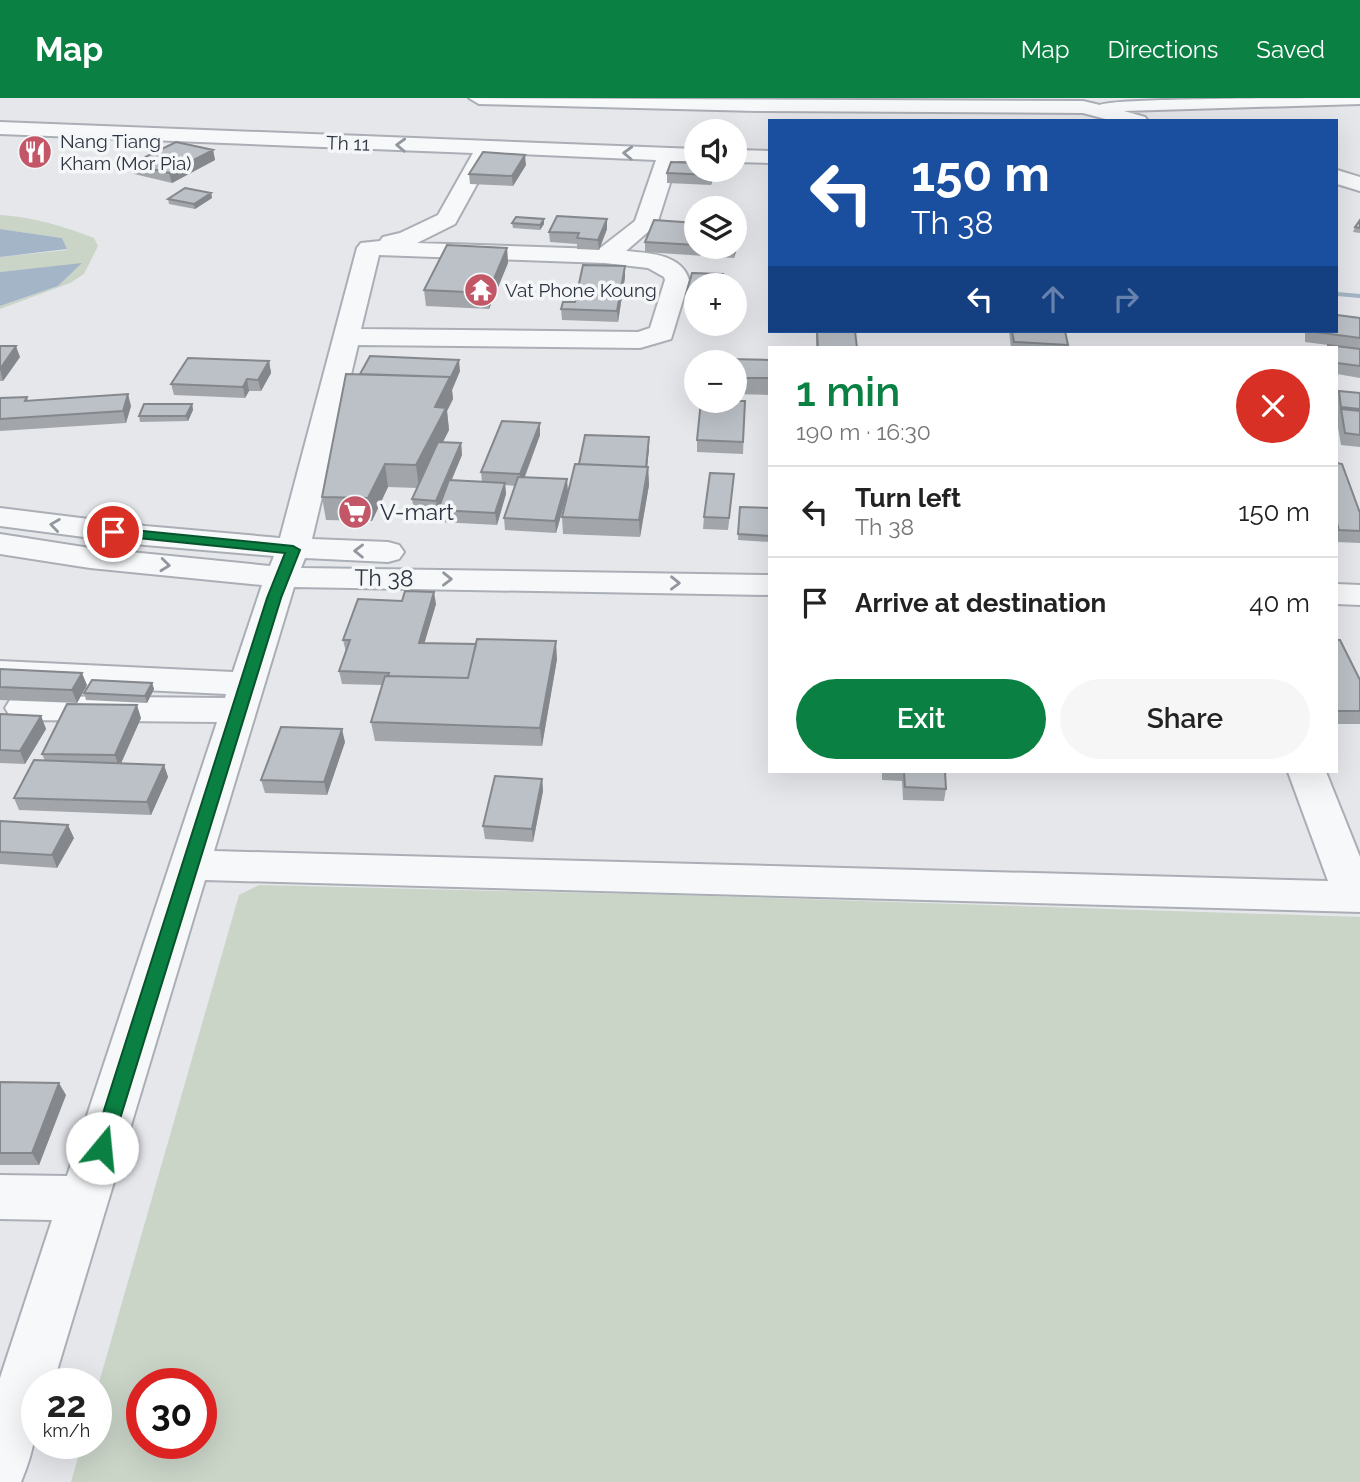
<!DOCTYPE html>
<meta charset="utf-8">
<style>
body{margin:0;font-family:Raleway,sans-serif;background:#f6f6f6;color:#222;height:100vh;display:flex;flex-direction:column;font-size:26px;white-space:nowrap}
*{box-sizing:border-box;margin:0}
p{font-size:23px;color:#767676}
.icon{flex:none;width:38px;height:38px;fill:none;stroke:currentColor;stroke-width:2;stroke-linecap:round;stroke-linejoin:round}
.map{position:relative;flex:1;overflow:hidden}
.sheet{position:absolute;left:768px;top:248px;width:570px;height:427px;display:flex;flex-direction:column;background:#fff;border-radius:0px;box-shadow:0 7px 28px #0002}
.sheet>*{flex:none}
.guide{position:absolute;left:768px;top:21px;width:570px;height:214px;border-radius:0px;box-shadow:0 7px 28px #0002;background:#1a4fa0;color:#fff;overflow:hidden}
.controls{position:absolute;left:684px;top:21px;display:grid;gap:14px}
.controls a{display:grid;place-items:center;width:63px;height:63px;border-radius:50%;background:#fff;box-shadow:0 7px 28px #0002;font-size:35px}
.speed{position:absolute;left:21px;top:1270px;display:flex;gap:14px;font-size:35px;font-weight:700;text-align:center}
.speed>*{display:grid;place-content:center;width:91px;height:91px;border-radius:50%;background:#fff;box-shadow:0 7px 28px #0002;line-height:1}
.speed small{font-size:18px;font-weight:400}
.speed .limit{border:10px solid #d22;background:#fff;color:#111}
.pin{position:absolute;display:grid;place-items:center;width:60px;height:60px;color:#fff;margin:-30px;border:4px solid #fff;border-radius:50%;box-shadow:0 2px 7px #0007}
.me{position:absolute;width:77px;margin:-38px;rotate:17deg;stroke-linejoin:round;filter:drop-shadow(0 0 5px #0008)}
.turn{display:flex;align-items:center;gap:24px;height:147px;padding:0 28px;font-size:32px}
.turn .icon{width:91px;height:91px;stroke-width:2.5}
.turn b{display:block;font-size:49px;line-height:60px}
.lanes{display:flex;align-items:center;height:66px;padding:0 28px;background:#0003;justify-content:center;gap:35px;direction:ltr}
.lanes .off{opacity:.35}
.round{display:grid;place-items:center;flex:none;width:74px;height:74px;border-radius:37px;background:#f6f6f6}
.head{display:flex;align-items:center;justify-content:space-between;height:119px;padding:0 28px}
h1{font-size:42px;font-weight:600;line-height:52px;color:#0b8043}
.button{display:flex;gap:14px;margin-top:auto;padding:14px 28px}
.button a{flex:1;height:80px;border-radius:42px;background:#0b8043;color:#fff;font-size:28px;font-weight:600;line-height:80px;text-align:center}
.button a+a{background:#f6f6f6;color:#222}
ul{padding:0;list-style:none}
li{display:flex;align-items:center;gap:21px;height:91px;padding:0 28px;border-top:2px solid #e0e0e0}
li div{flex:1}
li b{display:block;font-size:26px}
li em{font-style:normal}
header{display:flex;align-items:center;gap:42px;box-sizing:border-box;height:98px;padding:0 35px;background:#0b8043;color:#fff}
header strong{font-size:33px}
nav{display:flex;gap:38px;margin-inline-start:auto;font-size:24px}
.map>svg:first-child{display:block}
</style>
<header>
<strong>Map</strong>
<nav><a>Map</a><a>Directions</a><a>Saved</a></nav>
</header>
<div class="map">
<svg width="1360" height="1384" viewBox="0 0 1360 1384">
<rect width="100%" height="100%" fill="#e5e7eb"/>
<path fill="#cad4c7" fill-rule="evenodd" d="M0 117C32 119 64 128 94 140L98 148 84 176 70 185 0 211V208L58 188 81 166 0 174V159L67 152 62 140 0 131Z
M259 787 708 798 1360 819V1384H71L82 1346H96V1295L239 797ZM142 1286H201V1346H142Z"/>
<path fill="#a4b5c7" d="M0 131 62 140 67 151 0 159Z
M82 165 58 188 0 208V174Z"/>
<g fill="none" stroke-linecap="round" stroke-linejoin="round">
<path fill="#a4b5c7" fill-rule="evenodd" d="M1337 194 1360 196V200L1337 198Z"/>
<g stroke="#aaaeb5" stroke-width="4">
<path id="minor" d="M469 0 1083 3 1100 7C1112 0 1327 0 1360 0V6L1124 13 1145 19 1148 23H1113L1083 15 757 13 479 6Z
M0 24 696 51V63H677L657 126 626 153C648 155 682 156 689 182L671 241 640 250 358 247 312 441 388 444 399 447 404 454 399 461 388 464 305 460 301 470 770 477V497L294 489 214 753 1328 783 1288 674H1326L1360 759V814L205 782 53 1286H37C37 1326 37 1346 21 1384H0V1280L52 1122 0 1121V1077L67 1078 217 624 23 622 10 618 5 610 10 602 23 598 225 600 226 596 0 585V563L233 574 262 487 90 470 0 456V436L90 450 270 468 274 458 145 447 0 428V410L145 428 280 440 357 150 361 145 380 143 383 139 400 135 438 117 473 55 0 36ZM494 55 656 62 635 123 599 151 417 145 455 126ZM379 157 605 165 648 170 664 179 665 182 650 230 638 234 361 231Z
M735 52 770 53V65L735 64Z
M1337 72 1360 79V93L1337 86Z
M1337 486 1360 487V507L1337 506Z"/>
</g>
<use href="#minor" fill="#f7f8fa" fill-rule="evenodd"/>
</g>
<path fill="#a2a6ab" d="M213 52 215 62 172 85 134 76 131 66Z
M526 67 513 88 470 86 469 76Z
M667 75 714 76 711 87 667 85Z
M211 95 212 100 195 111 169 106 168 101Z
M607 121V131L599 152 577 151V146L550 144 549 134Z
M1360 122V135L1353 134 1355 129Z
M512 125 544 126 540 132 513 130Z
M696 125V149H735L741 127V138L734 160 645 154V144Z
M507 150 508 165 489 211 426 208 424 192Z
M625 168V179L618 224 562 222 561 211 575 204Z
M692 175 723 176 722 187H696V207H686V196Z
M1360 220V280L1337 276V250H1327L1328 247 1305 244V233H1303H1337Z
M816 233H855L857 250H816Z
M1009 233H1065L1068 247V250H1011Z
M0 248 20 259 3 283H0Z
M770 262V297L735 296V264Z
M269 263 271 275 261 293H249L245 300 174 297 171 286Z
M460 273 452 292 453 301 447 313 449 332 443 344 461 345 462 357 451 382 482 384 481 374 540 325V337L525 379 568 393 556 435 505 432 504 420 515 388 505 387 506 396 497 427 440 424 439 413 438 415 414 413 412 401 417 390 388 389 372 423 326 422 322 399 360 276Z
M1339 293 1360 295V349L1341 347 1337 324V299Z
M27 299 28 303 131 308 126 325 0 333V300Z
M745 303 743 356 697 354V342Z
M192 306 193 312 188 323 140 324 139 318Z
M649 350 647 369H648L649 387 640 439 563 436 562 419 579 366Z
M1337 365 1360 415V445L1337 444Z
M733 388 728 432 703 431 704 419Z
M740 409 770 410V444L738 442Z
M436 506 424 545 557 561 542 648 375 643 371 624 382 587 342 586 339 573 346 554 343 542Z
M1337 542 1360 582V626H1337Z
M0 571 87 587 77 605 0 602Z
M152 585 154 591 147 605 86 602 84 595Z
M0 616 41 618 46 631 25 666 0 665Z
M141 620 121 665 164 667 168 679 151 717 19 712 14 700 45 663 42 656Z
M345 644 327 697 265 695 261 682Z
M882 674H945L946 691 944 703 903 702 902 683 882 682Z
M542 681 543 693 533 744 485 741 483 728Z
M0 723 74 740 57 770 0 766Z
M0 984 66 997 39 1067H0Z"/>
<path fill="#84878b" d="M213 52 215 62 172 85 169 75Z
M525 57 526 67 513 88 512 78Z
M713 72H714V76L711 87V77Z
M211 95 212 100 195 111 194 106Z
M544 121V126L540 132V127Z
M607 121V131L599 152 598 142Z
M741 127V138L734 160 735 149Z
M507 150 508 165 489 211 488 195Z
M625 168V179L618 224 617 213Z
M16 248 20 259 3 283 0 271Z
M459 262 460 273 452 292 453 301 447 313 449 332 419 390 416 367 435 309Z
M269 263 271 275 261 293 258 282Z
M247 281 249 293 245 300 243 289Z
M128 296 131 308 126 325 123 313Z
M192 306 193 312 188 323 186 318Z
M540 325V337L521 388 520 376Z
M649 339V350L646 381V369Z
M461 345 462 357 438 415 436 403Z
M385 366 388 389 372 423 368 400Z
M648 369 649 387 640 439 639 422Z
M567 381 568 393 556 435 555 423Z
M505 385 506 396 497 427 495 415Z
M434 494 436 506 421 557 419 545Z
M556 543 557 561 542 648 540 630Z
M82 575 87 587 77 605 72 592Z
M152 585 154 591 147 605 145 598Z
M137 607 141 620 119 670 115 657Z
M41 618 46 631 25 666 20 653Z
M342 631 345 644 327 697 324 684Z
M164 667 168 679 151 717 147 704Z
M542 681 543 693 533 744 532 731Z
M68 727 74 740 57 770 52 757Z
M59 985 66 997 39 1067 32 1055Z"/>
<path fill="#bcc1c7" stroke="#84878b" stroke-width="2" d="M176 44 213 52 169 75 131 66Z
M483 54 525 57 512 78 469 76Z
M671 64 696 65V72H713L711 77 667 75Z
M185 90 211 95 194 106 168 101Z
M557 118 607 121 598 142 577 140 579 135 549 134Z
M516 119 544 121 540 127 512 125Z
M654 122 696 125V147L645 144Z
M1360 122V130L1355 129Z
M735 127H741L735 148Z
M447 147 507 150 488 195 424 192Z
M583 167 625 168 617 213 561 211 563 204H575Z
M692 175 723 176 720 187H696V197L686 196Z
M1337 217 1360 220V240L1308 233H1337Z
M817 233H855L857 250H818Z
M1012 233H1065L1068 247 1014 244Z
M1328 247 1360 251V268L1337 265V250H1328Z
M0 248H16L0 271Z
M370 258 459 262 450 281V279L360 276Z
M188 260 269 263 258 282 247 281 243 289 171 286Z
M728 261 770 262V280H735V264H728Z
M346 276 450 279 435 309 446 310 416 367 385 366 368 400 322 399Z
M1339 293 1360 295V311L1341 309Z
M128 296 123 313 0 321V300L27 299 25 303Z
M701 303H745L743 344 697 342Z
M144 306H192L186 318H139Z
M1341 311 1360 313V337L1345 335Z
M502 323 540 325 520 376 481 374Z
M585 337 649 339 646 369 579 366Z
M438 344 461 345 436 403 412 401Z
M1337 365 1342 366 1360 415V433L1339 432 1337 425Z
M575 366 648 369 639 422 562 419Z
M710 375 734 376 729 420 704 419Z
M518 379 567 381 555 423 504 420Z
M449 382 505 385 495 415 438 412Z
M740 409 770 410V438L738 436Z
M405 493 434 494 419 545 476 546 468 580 388 578 389 575 339 573 350 542H343L358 501 402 503Z
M477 541 556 543 540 630 371 624 385 578 468 580Z
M1337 542H1340L1360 582V613H1337Z
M0 571 82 575 72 592 0 589Z
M92 582 152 585 145 598 84 595Z
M67 606 137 607 115 657 42 656Z
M0 616 41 618 20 653 0 652Z
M281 629 342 631 324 684 261 682Z
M34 662 164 667 147 704 14 700Z
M904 674H945L946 691 905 689Z
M495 678 542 681 532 731 483 728Z
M0 723 68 727 52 757 0 754Z
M0 984 59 985 32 1055H0Z"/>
<defs><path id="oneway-chevron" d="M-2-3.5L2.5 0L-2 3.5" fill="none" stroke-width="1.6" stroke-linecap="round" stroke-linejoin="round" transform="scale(1.75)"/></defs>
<g stroke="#92969e">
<use href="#oneway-chevron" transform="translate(401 47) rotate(-178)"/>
<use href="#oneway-chevron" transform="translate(628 55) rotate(-178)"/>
<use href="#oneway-chevron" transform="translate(55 427) rotate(-172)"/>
<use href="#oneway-chevron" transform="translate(359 453) rotate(-179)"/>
<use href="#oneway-chevron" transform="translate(165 467) rotate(6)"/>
<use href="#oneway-chevron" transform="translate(447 481) rotate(1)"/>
<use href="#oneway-chevron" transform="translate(675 485) rotate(1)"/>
</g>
<path fill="#0b8043" stroke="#07532c" stroke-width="2" d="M113 430 293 448 300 452 281 500 111 1050 109 1056 102 1059 94 1056 92 1050 267 500 285 455 108 437 106 434Z"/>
<defs>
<g id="restaurant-disc" transform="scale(1.75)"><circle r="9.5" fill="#c35768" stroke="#f4f6f8"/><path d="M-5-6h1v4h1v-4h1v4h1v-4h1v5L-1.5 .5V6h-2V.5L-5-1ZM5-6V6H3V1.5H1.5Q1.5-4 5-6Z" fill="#fff"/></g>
<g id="temple-disc" transform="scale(1.75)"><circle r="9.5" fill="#c35768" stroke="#f4f6f8"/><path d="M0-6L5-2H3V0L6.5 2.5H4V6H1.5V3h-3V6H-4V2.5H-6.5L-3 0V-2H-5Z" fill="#fff"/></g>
<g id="supermarket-disc" transform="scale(1.75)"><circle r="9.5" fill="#c35768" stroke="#f4f6f8"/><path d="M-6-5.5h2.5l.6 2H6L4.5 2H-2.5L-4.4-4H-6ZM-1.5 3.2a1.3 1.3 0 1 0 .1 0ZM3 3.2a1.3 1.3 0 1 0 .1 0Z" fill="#fff"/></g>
</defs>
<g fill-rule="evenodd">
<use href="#restaurant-disc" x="35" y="54"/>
<use href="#temple-disc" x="481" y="192"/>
<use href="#supermarket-disc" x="355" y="414"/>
</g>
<g text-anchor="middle" stroke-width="7" stroke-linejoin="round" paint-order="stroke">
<g font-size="19" fill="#2e3542" stroke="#f4f6f8" text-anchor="start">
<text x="60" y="50">Nang Tiang<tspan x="60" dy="22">Kham (Mor Pia)</tspan></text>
<text x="505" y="199">Vat Phone Koung</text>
</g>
<g font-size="19" fill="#2e3542" stroke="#f4f6f8">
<text transform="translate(348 45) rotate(2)" y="7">Th 11</text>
</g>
<g font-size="23" fill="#2e3542" stroke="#f4f6f8" text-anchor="start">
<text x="380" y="422">V-mart</text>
</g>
<g font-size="23" fill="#2e3542" stroke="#f4f6f8">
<text transform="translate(384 480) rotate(1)" y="8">Th 38</text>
</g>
</g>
</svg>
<div class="controls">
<a><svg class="icon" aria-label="sound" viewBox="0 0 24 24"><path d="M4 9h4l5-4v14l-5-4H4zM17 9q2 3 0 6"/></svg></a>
<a><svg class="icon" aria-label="layers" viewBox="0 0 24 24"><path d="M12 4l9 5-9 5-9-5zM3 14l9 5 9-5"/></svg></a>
<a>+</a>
<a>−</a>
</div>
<div class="speed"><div>22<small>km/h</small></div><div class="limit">30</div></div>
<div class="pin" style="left:113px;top:434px;background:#d93025"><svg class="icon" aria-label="arrive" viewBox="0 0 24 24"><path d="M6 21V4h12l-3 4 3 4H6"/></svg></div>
<svg class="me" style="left:102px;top:1050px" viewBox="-20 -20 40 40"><circle r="19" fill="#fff"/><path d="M0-13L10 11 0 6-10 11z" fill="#0b8043"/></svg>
<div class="guide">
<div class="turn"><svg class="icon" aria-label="left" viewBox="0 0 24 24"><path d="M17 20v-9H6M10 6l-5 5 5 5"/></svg><div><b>150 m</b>Th 38</div></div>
<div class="lanes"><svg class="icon" aria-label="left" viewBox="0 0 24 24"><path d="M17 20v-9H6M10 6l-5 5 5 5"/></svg><svg class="icon off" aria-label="ahead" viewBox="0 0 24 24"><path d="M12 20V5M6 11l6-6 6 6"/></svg><svg class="icon off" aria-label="right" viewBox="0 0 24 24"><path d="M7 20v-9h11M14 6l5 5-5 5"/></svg></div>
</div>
<section class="sheet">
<div class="head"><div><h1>1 min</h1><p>190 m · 16:30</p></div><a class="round" style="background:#d93025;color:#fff"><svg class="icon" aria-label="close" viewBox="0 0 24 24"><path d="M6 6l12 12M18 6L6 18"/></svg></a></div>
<ul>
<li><svg class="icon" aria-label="left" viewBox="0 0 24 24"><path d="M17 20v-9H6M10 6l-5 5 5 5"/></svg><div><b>Turn left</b><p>Th 38</p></div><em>150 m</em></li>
<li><svg class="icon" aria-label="arrive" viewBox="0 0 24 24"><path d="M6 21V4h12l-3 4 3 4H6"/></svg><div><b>Arrive at destination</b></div><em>40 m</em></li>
</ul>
<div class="button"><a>Exit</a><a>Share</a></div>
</section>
</div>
